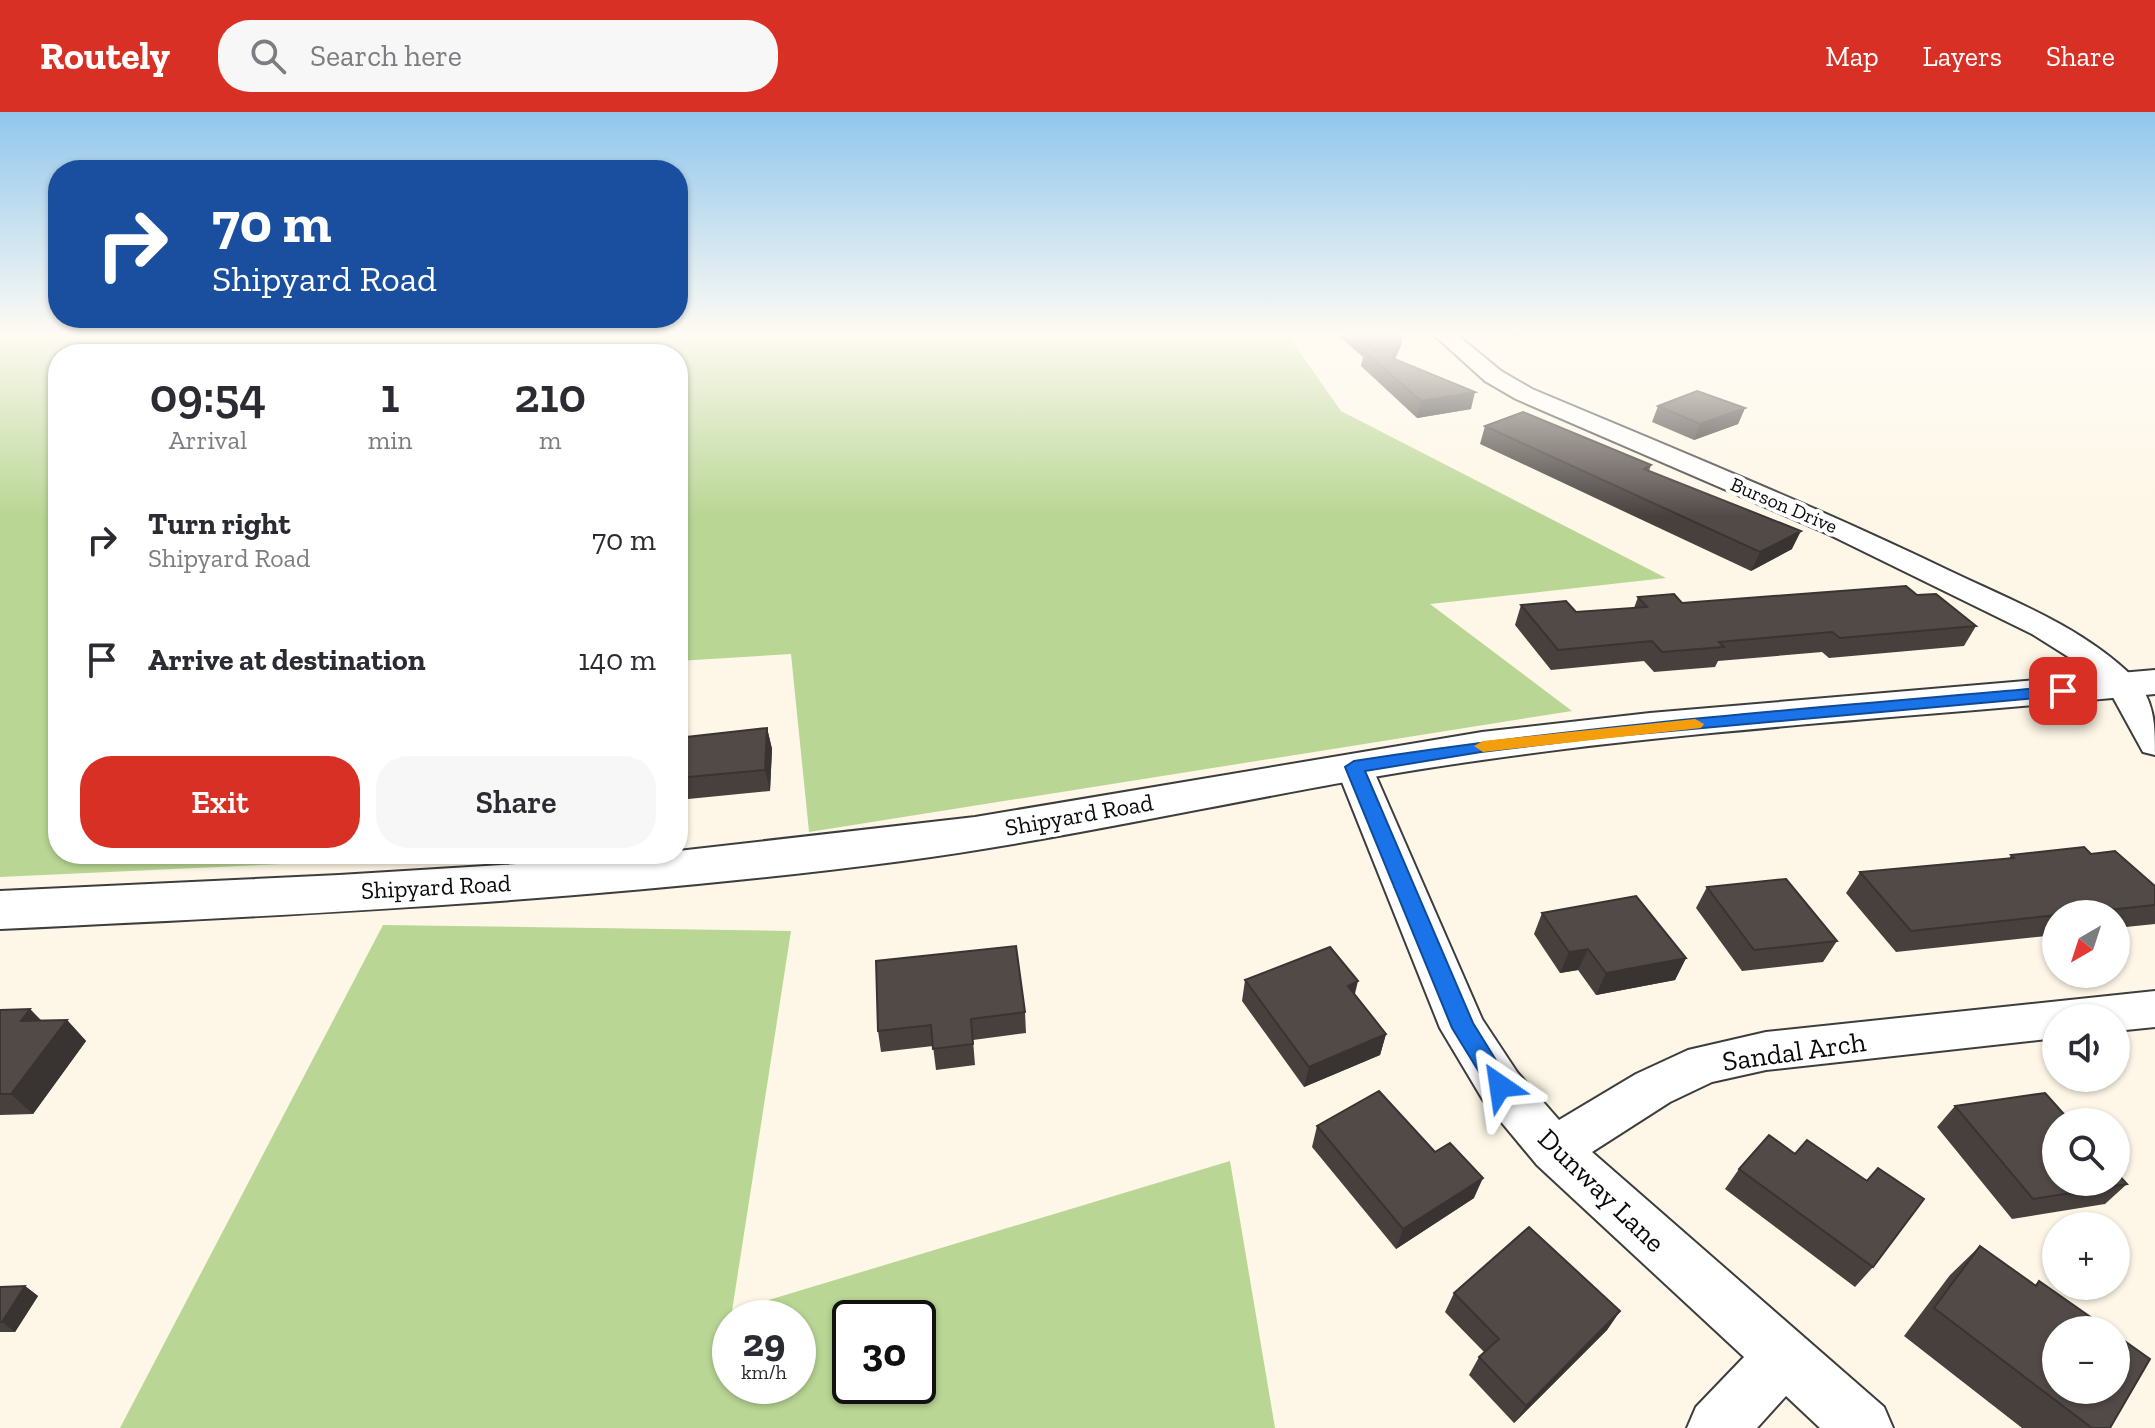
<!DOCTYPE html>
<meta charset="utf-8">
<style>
body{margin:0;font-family:"Zilla Slab",serif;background:#f7f7f7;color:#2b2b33;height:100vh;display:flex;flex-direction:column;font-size:30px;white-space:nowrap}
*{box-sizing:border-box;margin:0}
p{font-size:26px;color:#7c7c81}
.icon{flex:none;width:44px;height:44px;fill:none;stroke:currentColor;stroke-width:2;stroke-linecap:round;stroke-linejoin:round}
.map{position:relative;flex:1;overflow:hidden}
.details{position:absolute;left:48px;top:232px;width:640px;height:520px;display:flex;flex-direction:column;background:#fff;border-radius:32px;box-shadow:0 2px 6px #0004}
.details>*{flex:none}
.hud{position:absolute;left:48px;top:48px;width:640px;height:168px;border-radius:32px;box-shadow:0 2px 6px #0004;background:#1a4fa0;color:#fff;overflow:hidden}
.needle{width:52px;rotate:219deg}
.fabs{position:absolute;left:2042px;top:788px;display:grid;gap:16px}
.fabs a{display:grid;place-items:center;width:88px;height:88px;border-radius:50%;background:#fff;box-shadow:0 2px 6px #0004;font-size:40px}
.speed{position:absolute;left:712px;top:1188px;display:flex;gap:16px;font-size:40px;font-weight:700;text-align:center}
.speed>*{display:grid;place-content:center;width:104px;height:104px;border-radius:50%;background:#fff;box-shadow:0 2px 6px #0004;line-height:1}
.speed small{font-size:20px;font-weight:400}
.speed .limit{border:4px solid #111;border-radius:12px;background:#fff;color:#111}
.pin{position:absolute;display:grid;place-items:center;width:68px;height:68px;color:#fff;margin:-34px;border-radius:16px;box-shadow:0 4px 12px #0006}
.me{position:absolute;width:88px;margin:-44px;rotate:328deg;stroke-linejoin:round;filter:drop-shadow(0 0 6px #0008)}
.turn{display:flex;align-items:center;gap:28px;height:168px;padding:0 32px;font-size:36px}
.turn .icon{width:104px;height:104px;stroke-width:2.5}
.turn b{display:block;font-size:56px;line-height:68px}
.eta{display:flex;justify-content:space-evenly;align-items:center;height:136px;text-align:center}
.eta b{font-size:48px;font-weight:600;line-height:56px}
.cta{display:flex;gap:16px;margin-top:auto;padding:16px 32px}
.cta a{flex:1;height:92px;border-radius:32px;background:#d93025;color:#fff;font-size:32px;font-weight:600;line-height:92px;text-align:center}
.cta a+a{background:#f7f7f7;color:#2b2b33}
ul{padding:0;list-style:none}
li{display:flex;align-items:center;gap:24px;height:120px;padding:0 32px}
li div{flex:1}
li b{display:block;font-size:30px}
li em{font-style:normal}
header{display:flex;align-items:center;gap:48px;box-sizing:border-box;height:112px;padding:0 40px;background:#d93025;color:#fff}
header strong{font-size:38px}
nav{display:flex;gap:44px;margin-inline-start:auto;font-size:28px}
.search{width:560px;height:72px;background:#f7f7f7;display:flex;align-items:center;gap:20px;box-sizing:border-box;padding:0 28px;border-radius:32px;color:#7c7c81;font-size:30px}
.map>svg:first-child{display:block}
</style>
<header>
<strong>Routely</strong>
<div class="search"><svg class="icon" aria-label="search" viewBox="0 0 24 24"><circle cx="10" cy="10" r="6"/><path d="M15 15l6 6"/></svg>Search here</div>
<nav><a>Map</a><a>Layers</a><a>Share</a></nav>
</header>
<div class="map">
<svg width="2155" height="1316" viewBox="0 0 2155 1316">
<rect width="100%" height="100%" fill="#fef7e7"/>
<path fill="#b9d694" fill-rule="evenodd" d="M0 221H1286L1341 299 1666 466 1430 492 1572 599 809 720 791 542 678 549V242H58V742H496L0 765Z
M383 813 791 819 732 1199 1230 1049 1275 1316H120ZM730 1206H798V1274H730ZM850 1206H918V1274H850Z"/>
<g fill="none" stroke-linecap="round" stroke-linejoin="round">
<g stroke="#3d3d3d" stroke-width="4">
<path id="minor" d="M1432 221H1455L1501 259 1532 277C1672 336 1813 393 1950 459 2013 489 2082 515 2133 565 2155 588 2155 613 2155 643L2143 640 2109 578 2075 549 2032 522 1828 422 1516 287 1485 269Z
M1354 643 1367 647 1372 655 1482 907 1517 960 1559 1008 1636 962 1688 938 1766 920 2155 879V915L2116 919V906H2056V926L1766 958 1712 970 1670 990 1592 1040 1884 1295 1893 1316H1820L1786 1284 1757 1316H1687L1696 1295 1744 1245 1537 1053 1483 988 1440 916 1336 655 1341 647Z"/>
</g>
<g stroke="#3d3d3d" stroke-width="4">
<path id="tertiary" d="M2155 558V582C1931 604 1705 616 1482 648 1288 675 1097 723 902 749 603 788 301 803 0 817V779L339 763 678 742V739L975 705 1482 620 1650 601Z"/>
</g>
<use href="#minor" fill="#fff" fill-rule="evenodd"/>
<use href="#tertiary" fill="#fff" fill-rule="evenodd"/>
</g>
<path fill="#47403d" d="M1335 221H1403L1401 233 1395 247 1471 297 1417 306 1361 254 1363 245Z
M1503 221H1552L1508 225Z
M1658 294 1745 296 1738 312 1694 328 1652 310Z
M1485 314 1651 353 1649 359 1792 437 1751 459 1480 332Z
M1917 483 1976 514 1964 534 1829 546 1822 540 1718 549 1715 555 1654 560 1644 549 1551 558 1515 513 1521 493 1576 500 1634 496 1638 485 1682 491Z
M767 616 772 637 770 679 678 688V626Z
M2091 742 2155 774V812L2116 816V802H2056V823L1896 840 1846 781 1860 760 2009 747 2011 743Z
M1707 775 1837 829 1823 850 1742 859 1696 796Z
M1542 801 1686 846 1675 868 1596 883 1578 858 1560 861 1534 822Z
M1245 868 1355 883 1386 922 1380 943 1304 975 1242 889Z
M30 897 41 908H67L86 929 33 1002 0 1003V898Z
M1025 900 1026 921 973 928 975 953 936 958 933 934 881 940 878 919Z
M1955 994 2127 1072 2105 1092 2012 1107 1937 1015Z
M1317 1014 1435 1040 1474 1086 1396 1137 1312 1035Z
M1739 1057 1873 1155 1855 1175 1725 1077Z
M1980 1134 2035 1173 2039 1169 2110 1316H2022L1904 1224 1950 1163Z
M25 1174 38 1184 15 1220H0V1175Z
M1454 1181 1620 1199 1607 1218 1514 1311 1469 1263 1479 1245 1484 1240 1445 1200Z"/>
<path fill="#393432" d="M1402 221 1401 233 1389 261 1392 246Z
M1475 280 1471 297 1417 306 1421 289Z
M1745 296 1738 312 1694 328 1700 312Z
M1801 419 1792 437 1751 459 1760 440Z
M767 616 772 637 770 679 765 658Z
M1588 837 1578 858 1560 861 1569 840Z
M1686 846 1675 868 1596 883 1606 861Z
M1358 869 1353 890 1348 874Z
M30 897 50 919 21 909Z
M67 908 86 929 33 1002 11 982Z
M1386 922 1380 943 1304 975 1309 955Z
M1483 1066 1474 1086 1396 1137 1403 1117Z
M25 1174 38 1184 15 1220 2 1210Z
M1620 1199 1607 1218 1514 1311 1526 1294Z"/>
<path fill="#524a47" stroke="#393432" stroke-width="2" d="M1355 221H1402L1392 246 1475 280 1421 289 1364 239 1366 235 1376 239Z
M1697 279 1745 296 1700 312 1658 294Z
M1523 300 1651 353 1644 357 1801 419 1760 440 1485 314Z
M1906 474 1917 483 1936 482 1976 514 1840 526 1832 520 1719 530 1724 535 1662 540 1652 529 1558 538 1521 493 1566 489 1576 500 1647 495 1638 485 1674 482 1682 491Z
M767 616 765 658 678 666V626Z
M2084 735 2091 742 2115 739 2155 774V793L2070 802H2056V803L1911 819 1860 760 2014 746 2011 743Z
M1786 767 1837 829 1754 838 1707 775Z
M1636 784 1686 846 1606 861 1588 837 1569 840 1542 801Z
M1016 834 1025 900 971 907 973 932 933 937 931 913 878 919 876 849Z
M1330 835 1358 869 1348 874 1386 922 1309 955 1245 868Z
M30 897 21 909 67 908 11 982H0V898Z
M1379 979 1435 1040 1450 1031 1483 1066 1403 1117 1317 1014Z
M2045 981 2071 1010H2056V1070H2116V1060L2127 1072 2033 1087 1955 994Z
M1769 1023 1795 1042 1807 1028 1867 1069 1878 1056 1924 1087 1873 1155 1739 1057Z
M1529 1115 1620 1199 1526 1294 1479 1245 1499 1227 1454 1181Z
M1980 1134 2036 1174 2039 1169 2109 1218H2056V1278H2116V1223L2150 1247 2110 1316H2092L1934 1196Z
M25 1174 2 1210H0V1175Z"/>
<linearGradient id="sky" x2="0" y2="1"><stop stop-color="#91c6ec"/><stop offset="0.55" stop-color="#fffbf4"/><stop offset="1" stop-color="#fffbf4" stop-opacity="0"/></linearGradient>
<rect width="2155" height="405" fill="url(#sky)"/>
<path fill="#1a73e8" stroke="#114b97" stroke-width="2" d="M2063 574 2069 575 2072 579 2069 583 1604 625 1481 640 1365 659 1473 911 1512 974 1509 981 1500 984 1492 981 1452 916 1345 655 1354 649C1589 612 1826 595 2063 574Z"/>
<path fill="#f59e0b" d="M1695 607 1704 612 1701 616 1483 640 1474 634 1483 629Z"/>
<g text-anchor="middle" stroke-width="8" stroke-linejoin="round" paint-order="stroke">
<g font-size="20" fill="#0a0a0a" stroke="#fff">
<text transform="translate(1784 393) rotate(23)" y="7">Burson Drive</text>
</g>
<g font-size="24" fill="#0a0a0a" stroke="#fff">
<text transform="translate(1079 703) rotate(-10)" y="8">Shipyard Road</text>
<text transform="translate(436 775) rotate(-3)" y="8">Shipyard Road</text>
</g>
<g font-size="28" fill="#0a0a0a" stroke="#fff">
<text transform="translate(1794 939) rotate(-8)" y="10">Sandal Arch</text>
<text transform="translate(1602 1078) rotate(44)" y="10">Dunway Lane</text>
</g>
</g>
</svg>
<div class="fabs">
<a><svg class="needle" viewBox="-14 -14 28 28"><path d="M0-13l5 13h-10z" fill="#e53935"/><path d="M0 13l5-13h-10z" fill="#7c7c81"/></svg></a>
<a><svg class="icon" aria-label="sound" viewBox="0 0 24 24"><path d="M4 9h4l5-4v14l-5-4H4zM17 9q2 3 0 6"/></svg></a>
<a><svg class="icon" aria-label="search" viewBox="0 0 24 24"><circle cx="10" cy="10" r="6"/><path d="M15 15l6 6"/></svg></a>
<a>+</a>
<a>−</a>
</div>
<div class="speed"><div>29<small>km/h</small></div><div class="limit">30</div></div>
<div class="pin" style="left:2063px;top:579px;background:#d93025"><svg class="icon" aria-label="arrive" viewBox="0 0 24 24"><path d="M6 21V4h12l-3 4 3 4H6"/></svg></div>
<svg class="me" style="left:1500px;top:974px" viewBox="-20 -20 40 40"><path d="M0-17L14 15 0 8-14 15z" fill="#1a73e8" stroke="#fff" stroke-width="4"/></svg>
<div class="hud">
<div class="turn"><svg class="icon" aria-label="right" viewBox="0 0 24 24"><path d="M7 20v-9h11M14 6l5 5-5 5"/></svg><div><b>70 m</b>Shipyard Road</div></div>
</div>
<section class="details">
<div class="eta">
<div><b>09:54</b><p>Arrival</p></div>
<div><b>1</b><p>min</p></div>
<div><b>210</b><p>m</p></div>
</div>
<ul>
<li><svg class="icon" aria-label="right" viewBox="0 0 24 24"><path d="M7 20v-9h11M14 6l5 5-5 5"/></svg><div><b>Turn right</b><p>Shipyard Road</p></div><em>70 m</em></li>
<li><svg class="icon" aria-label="arrive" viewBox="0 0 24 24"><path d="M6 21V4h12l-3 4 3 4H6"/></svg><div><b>Arrive at destination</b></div><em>140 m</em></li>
</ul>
<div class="cta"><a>Exit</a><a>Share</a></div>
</section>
</div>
